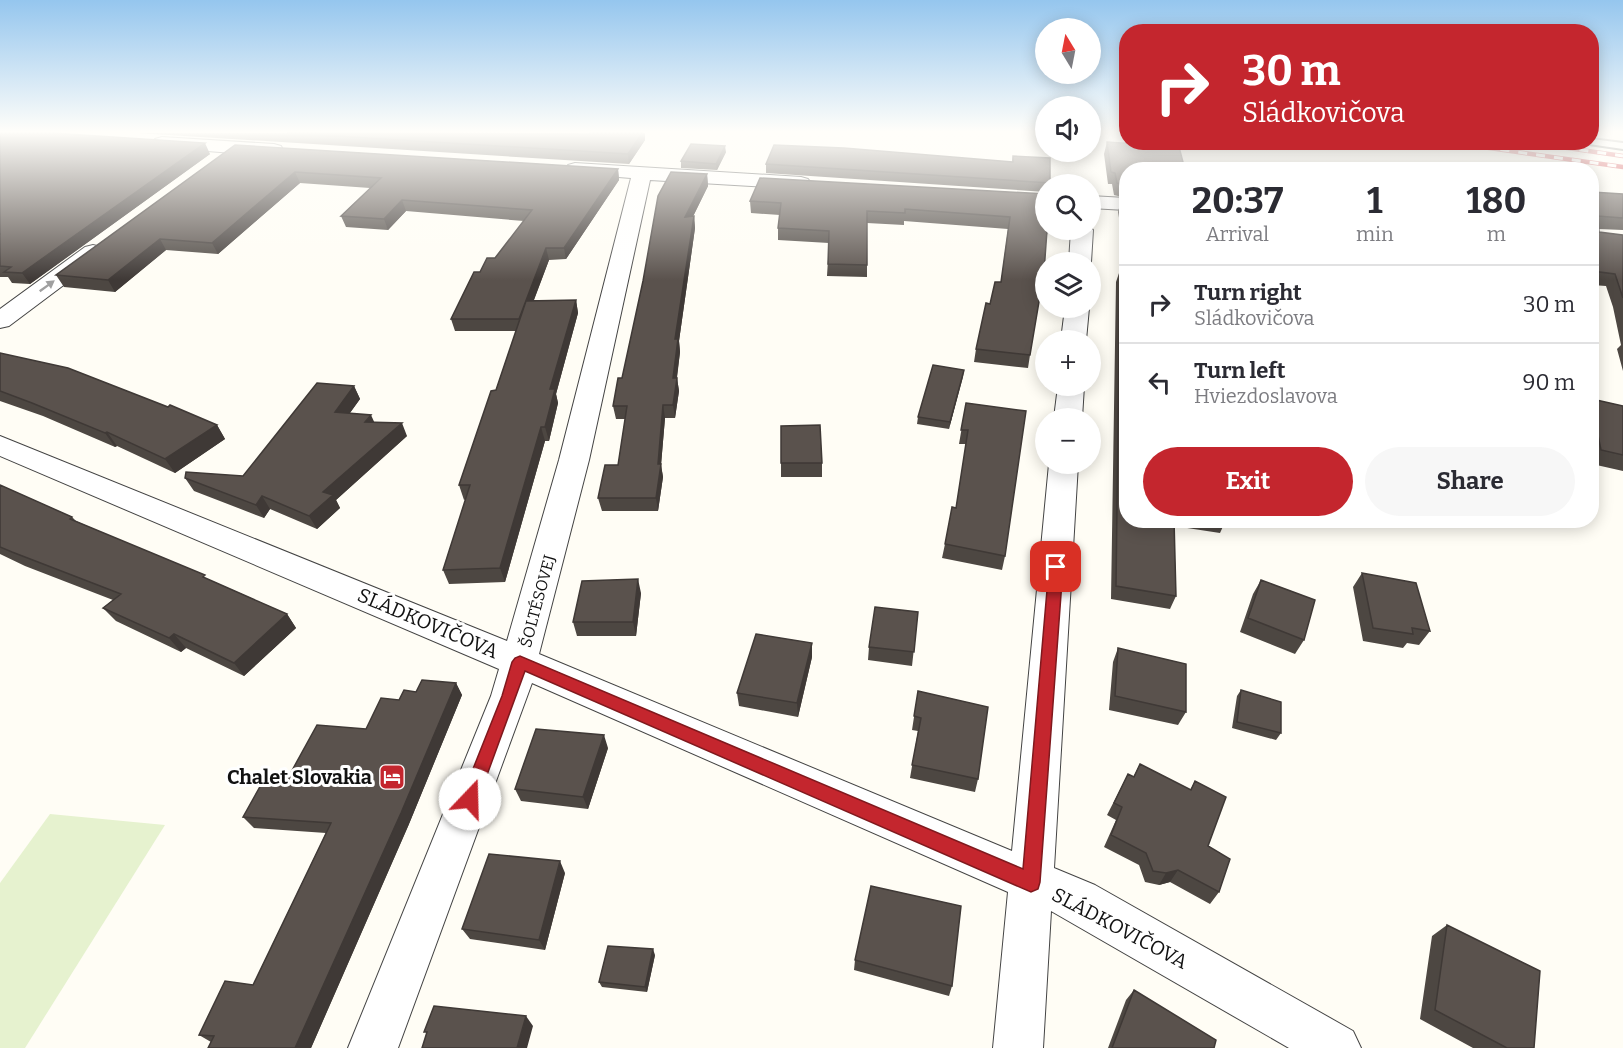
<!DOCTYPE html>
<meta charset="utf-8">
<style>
body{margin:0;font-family:Bitter,serif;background:#f7f7f7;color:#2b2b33;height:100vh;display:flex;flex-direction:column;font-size:22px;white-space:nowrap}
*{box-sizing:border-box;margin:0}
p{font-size:20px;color:#7c7c81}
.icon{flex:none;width:33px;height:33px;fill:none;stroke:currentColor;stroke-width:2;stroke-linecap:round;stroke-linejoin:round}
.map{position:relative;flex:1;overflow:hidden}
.side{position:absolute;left:1119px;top:162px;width:480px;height:366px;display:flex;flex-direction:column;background:#fff;border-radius:24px;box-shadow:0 3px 15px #0003}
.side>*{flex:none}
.hud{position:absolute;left:1119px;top:24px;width:480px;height:126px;border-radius:24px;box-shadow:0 3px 15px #0003;background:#c4262e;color:#fff;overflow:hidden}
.needle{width:39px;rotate:350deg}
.fabs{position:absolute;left:1035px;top:18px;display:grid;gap:12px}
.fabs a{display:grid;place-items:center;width:66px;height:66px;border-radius:50%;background:#fff;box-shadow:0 3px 15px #0003;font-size:30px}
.pin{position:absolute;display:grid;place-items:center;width:51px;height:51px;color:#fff;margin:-26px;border-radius:12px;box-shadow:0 3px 9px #0006}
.me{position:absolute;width:66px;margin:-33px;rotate:21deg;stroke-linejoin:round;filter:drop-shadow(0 0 4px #0008)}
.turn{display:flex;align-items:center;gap:21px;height:126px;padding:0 24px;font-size:27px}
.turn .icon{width:78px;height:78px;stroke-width:2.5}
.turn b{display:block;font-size:42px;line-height:51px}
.eta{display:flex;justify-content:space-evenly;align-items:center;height:102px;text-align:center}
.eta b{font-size:36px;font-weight:700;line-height:42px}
.button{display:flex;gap:12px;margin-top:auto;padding:12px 24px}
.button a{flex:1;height:69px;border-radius:36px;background:#c4262e;color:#fff;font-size:24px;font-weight:700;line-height:69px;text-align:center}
.button a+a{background:#f7f7f7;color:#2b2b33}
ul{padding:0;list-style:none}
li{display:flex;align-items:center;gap:18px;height:78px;padding:0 24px;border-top:2px solid #e1e1e2}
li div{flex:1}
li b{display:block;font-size:22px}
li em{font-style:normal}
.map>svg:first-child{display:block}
</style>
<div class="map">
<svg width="1623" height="1048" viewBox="0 0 1623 1048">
<rect width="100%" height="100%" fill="#fffdf5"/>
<path fill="#e6f2cf" d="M50 814 165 825 25 1048H0V883Z"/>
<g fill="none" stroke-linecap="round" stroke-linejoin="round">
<g stroke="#444" stroke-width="4">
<path id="lane" d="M1592 139 1623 143V149L1589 144Z"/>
</g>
<g stroke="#444" stroke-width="2">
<path id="street" d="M162 137 274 144 281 146 283 150 281 154 274 156 155 147 153 143 155 139Z
M575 163 801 177 808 179 811 183 808 187 801 189 650 180 589 460 539 654 1012 851 1049 464H1078L1054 868 1095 885 1353 1031 1361 1048H1289L1051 911 1043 1048H993L1008 892 532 683 398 1048H348L491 696 499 669 0 456V436L507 641 559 460 631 178 568 173 565 169 568 165Z
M1090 196 1126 198V210L1090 208Z
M1090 227 1093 230 1091 262H1069L1071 230H1090Z
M93 245 101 247 104 252 101 257 9 326 0 328V309L85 247Z
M1065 308H1089L1086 340H1061Z
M1058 386H1084L1082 418H1054Z"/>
</g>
<use href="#lane" fill="#fff" fill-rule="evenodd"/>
<use href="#street" fill="#fff" fill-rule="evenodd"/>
<g stroke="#c4262e" stroke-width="4.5">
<path id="rail" d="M1447 142 1623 167
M1526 142 1623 156"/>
</g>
<use href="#rail" stroke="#fff" stroke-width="3" stroke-dasharray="9" stroke-linecap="butt"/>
</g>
<path fill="#4d4742" d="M0 133 210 154 30 284 12 283 8 277H0Z
M137 133H576L645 140 629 164Z
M1107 142 1126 170V198L1114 195 1112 184H1108L1104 154Z
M235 145 618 169 619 180 566 259 549 260 534 300H576L578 313 556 394 558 403 549 441H545L505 582 449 584 443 570 466 499 464 500 459 485 496 390 516 331H455L451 319 480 272 495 258 524 221 406 211 388 230 346 227 341 216 370 188 300 183 218 254 166 250 115 292 64 287 56 275Z
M726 152 717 170 681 168V161Z
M1013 156 1050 183 1049 184H1046V192L766 173V164L1012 162Z
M707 174 708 186 693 216H694L695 228 679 341 680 352 677 378 679 391 675 418H665L661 465 663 477 658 511H602L598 498 618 465 625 419H616L613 406 622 378Z
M1592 192 1623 218V230L1599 229V232L1623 235V371L1617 349 1621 345 1613 307 1606 286 1592 285Z
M1046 194V230H1048L1047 235 1030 355 1028 368 974 362 976 349 990 304 1001 282 1008 229 904 221V225L867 223V277L827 276 829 243 778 240V228L780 215 751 213 750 201Z
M1121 200H1126V258L1118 212Z
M1120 270 1126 520H1226L1220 533 1174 526 1176 596 1170 609 1111 599 1116 282Z
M0 353 217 425 225 439 175 473 117 446 115 447 43 416 0 401Z
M964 370 949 429 917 424 918 417Z
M354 386 360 399 350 413 407 436 336 500 340 508 317 529 270 509 264 518 194 491 185 478 243 476Z
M1592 399 1623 406V471L1592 464Z
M966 403 1005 556 1002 570 942 558 945 544 956 508 966 444H959Z
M781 463H822V477H781Z
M0 485 72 517 76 521 287 614 296 628 244 676 186 648 181 652 116 621 103 608 113 600 25 566 0 554Z
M1362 573 1430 631 1419 645 1407 643 1403 648 1363 641 1353 587Z
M1261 580 1304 640 1295 654 1240 632 1253 594Z
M641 593 636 636H577L573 622Z
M918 612 912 666 868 660 869 647Z
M1118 648 1186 712 1178 725 1109 710 1113 662Z
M812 657 798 717 739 706 737 693Z
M456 683 462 695 409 824 311 1048H208L211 1042 199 1035 253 985 326 833 254 828 243 817 284 785 366 729 399 700 416 692Z
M1241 690 1281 733 1276 740 1232 728 1237 696Z
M918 691 978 779 975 792 910 778 918 731 912 730Z
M608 748 588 809 521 801 515 789Z
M1140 764 1190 790 1195 781 1208 846 1219 892 1210 904 1170 882 1159 885 1145 882 1139 865 1104 847 1116 820 1107 815 1128 774 1133 777Z
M565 873 545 950 470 939 462 929Z
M1447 925 1534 1048H1473L1420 1019 1432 936Z
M655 955 647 992 602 987 599 982Z
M855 960 952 986 949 996 854 970Z
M1134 990 1214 1048H1108L1126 1000Z"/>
<path fill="#3f3936" d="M642 133H645V140L629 164 628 154Z
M205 143 210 154 30 284 22 273Z
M725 146 726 152 717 170 716 164Z
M618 169 619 180 566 259 564 248Z
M295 172 300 183 218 254 212 243Z
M707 174 708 186 687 229 685 217Z
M402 200 406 211 388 230 384 219Z
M694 216 695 228 679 341 680 352 675 391 673 378 675 339Z
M160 239 166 250 115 292 108 280Z
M546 248 549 260 522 331 519 319Z
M576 300 578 313 556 394 558 403 549 441 545 427 550 389Z
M964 370 963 377 949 429 950 422Z
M677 378 679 391 675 418 673 405Z
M354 386 360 399 341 425 335 412Z
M663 405 665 418 661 465 663 477 658 511 656 498Z
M371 415 377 428 365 422Z
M402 423 407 436 336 500 340 508 317 529 309 516 323 492Z
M217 425 225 439 175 473 165 459Z
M541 427 545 441 505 582 500 568Z
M107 432 117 446 115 447 105 433Z
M262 496 270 509 264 518 256 505Z
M638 579 641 593 636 636 633 622Z
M287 614 296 628 244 676 234 663Z
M174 634 186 648 181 652 169 638Z
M812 643V657L798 717 797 703Z
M456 683 462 695 409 824 311 1048H295Z
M604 735 608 748 588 809 583 797Z
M560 861 565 873 545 950 539 940Z
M1178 870 1170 882 1159 885 1166 873Z
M653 949 655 955 647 992 645 987Z
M526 1016 533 1026 527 1048H517Z"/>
<path fill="#5a524d" stroke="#3f3936" stroke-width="1.5" d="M0 133H53L205 143 22 273 4 272 11 267 0 266V234H1H0Z
M287 133 589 134 590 133H642L628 154Z
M1107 142 1179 147 1184 166 1221 170H1126V185L1117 183 1115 173 1111 172Z
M691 144 725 146 716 164 681 161Z
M235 145 618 169 564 248H546L519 319H451L474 272H480L487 258H495L532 210 402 200 384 219 341 216 381 178 295 172 212 243 160 239 108 280 56 275Z
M774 145 844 148 1013 162V156L1050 158V183L766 164Z
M671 172 707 174 685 217 694 216 675 339H678L673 378H677L673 405H663L658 464H661L656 498H598L605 465H618L627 406H613L618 378H622L643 281 658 196Z
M760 178 1046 194V230H1047L1044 272 1030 355 976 349 986 303 990 304 995 282H1001L1010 217 905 209V213L867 211V265L828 264 829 231 778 228 781 203 750 201Z
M1592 192 1623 194V218L1598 216 1599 232 1623 235V298L1615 274 1592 271Z
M1121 200H1126V229Z
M1120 270 1126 271V520H1174L1176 596 1116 586Z
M576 300 550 389H555L545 427H541L500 568 443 570 470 485H459L491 391 496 390 526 301Z
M0 353 68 368 168 407 170 405 217 425 165 459 107 432 105 433 32 403 0 391Z
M933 365 964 370 950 422 918 417Z
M317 383 354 386 335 412 371 415 365 422 402 423 323 492 333 495 309 516 262 496 256 505 185 478 186 472 243 476Z
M1592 399 1623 406V455L1601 450 1592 406Z
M966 403 1026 411 1005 556 945 544 952 507 956 508 968 430H961Z
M820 425 822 463H781V426Z
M0 485 72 517 70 519 205 575 203 577 287 614 234 663 174 634 169 638 103 608 121 594 12 552 0 547Z
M1362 573 1416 583 1430 631 1412 628 1413 634 1373 628Z
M638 579 633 622H573L582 581Z
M1261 580 1315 600 1304 640 1248 618Z
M875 607 918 612 914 652 869 647Z
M756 634 812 643 797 703 737 693Z
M1118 648 1186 664V712L1115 696Z
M422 680 456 683 401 813 295 1048H208L214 1036 199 1035 225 981 253 985 331 823 243 817 262 783 284 785 317 725 366 729 381 698 399 700 404 690 416 692Z
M1241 690 1281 702V733L1237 722Z
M918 691 988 707 978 779 912 765 921 718 914 716Z
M536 729 604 735 583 797 515 789Z
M1140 764 1191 790 1195 781 1226 797 1208 846 1230 859 1219 892 1178 870 1166 873 1153 871 1146 853 1111 835 1122 807 1114 803 1128 774 1134 777Z
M489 854 560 861 539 940 462 929Z
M871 886 961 906 952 986 855 960Z
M1447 925 1540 971 1534 1048H1507L1435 1010Z
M608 946 653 949 645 987 599 982Z
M1134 990 1216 1040 1214 1048H1112Z
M434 1006 526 1016 517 1048H422L427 1032H424Z"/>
<defs><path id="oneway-solid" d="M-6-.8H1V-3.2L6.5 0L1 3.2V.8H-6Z" transform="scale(1.5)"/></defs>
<use fill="#a0a0a0" href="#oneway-solid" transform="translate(47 286) rotate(-36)"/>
<linearGradient id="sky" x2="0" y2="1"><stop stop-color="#95c6ee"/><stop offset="0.47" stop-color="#fffefa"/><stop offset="1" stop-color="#fffefa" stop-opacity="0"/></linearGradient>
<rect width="1623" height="280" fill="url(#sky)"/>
<path fill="#c4262e" stroke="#7f191e" stroke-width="1.5" d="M1056 562 1063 567 1040 882 1038 889 1031 892 525 671 476 805 470 807 464 805 461 799 502 696 512 662 515 658 520 656 1023 869 1049 567Z"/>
<defs>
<g id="hotel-square" transform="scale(1.35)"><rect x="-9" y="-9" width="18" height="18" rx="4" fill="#c4262e" stroke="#fff"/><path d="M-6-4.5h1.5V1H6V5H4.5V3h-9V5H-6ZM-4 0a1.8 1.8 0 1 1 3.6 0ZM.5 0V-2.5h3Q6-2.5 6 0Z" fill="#fff"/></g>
</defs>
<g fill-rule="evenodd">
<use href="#hotel-square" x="392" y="777"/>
</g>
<g text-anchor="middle" stroke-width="6" stroke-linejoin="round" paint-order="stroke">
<g font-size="16" fill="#111" stroke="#fff">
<text transform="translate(537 601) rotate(-75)" y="6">ŠOLTÉSOVEJ</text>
</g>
<g font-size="20" fill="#111" stroke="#fff">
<text transform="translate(428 623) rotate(23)" y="7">SLÁDKOVIČOVA</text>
<text transform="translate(1120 928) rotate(28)" y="7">SLÁDKOVIČOVA</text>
</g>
<g font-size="20" font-weight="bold" fill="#111" stroke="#fff" text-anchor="end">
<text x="372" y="784">Chalet Slovakia</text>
</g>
</g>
</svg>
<div class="fabs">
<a><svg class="needle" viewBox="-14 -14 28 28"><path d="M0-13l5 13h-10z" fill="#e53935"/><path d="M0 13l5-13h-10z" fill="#7c7c81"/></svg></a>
<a><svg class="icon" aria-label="sound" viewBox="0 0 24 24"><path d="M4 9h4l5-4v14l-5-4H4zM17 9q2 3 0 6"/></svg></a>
<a><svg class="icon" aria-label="search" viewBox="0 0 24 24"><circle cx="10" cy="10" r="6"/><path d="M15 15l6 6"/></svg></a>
<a><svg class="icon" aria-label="layers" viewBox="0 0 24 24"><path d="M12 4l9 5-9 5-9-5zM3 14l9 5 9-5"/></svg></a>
<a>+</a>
<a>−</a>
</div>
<div class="pin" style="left:1056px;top:567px;background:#d93025"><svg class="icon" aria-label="arrive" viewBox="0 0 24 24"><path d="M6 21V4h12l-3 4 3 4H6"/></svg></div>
<svg class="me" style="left:470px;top:799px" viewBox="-20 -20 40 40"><circle r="19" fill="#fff"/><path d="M0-13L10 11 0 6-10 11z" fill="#c4262e"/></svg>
<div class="hud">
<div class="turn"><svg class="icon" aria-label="right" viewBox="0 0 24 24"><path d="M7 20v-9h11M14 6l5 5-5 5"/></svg><div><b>30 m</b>Sládkovičova</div></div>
</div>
<section class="side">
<div class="eta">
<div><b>20:37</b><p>Arrival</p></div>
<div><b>1</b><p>min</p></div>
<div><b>180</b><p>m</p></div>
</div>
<ul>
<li><svg class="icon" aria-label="right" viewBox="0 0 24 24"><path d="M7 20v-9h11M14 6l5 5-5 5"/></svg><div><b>Turn right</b><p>Sládkovičova</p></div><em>30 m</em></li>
<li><svg class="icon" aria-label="left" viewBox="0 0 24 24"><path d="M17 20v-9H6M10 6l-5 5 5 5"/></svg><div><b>Turn left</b><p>Hviezdoslavova</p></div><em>90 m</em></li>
</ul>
<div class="button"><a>Exit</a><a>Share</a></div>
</section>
</div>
